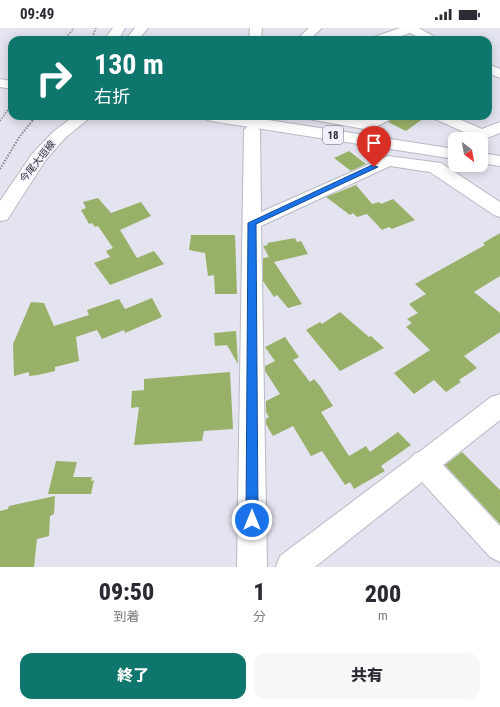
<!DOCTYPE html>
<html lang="ja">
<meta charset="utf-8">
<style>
body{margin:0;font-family:"Roboto Condensed","Noto Sans JP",sans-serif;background:#f7f7f7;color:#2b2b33;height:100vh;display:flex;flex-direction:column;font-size:15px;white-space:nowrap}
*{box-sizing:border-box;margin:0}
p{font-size:13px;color:#7c7c81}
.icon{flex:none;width:22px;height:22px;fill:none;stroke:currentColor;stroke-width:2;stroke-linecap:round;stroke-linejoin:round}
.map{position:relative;height:539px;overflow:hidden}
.panel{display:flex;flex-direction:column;background:#fff;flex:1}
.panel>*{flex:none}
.top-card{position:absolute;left:8px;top:8px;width:484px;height:84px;border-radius:12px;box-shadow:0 2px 10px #0003;background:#0f766e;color:#fff;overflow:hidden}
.needle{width:26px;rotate:149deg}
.controls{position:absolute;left:448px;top:104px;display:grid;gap:8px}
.controls a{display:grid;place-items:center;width:40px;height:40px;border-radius:8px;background:#fff;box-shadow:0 2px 10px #0003;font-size:20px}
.pin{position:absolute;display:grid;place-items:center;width:34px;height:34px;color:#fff;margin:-41px -17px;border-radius:50% 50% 50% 0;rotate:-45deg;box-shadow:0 0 4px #0007}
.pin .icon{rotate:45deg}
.me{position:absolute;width:44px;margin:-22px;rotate:0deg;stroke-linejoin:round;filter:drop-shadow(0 0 3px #0008)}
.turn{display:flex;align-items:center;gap:14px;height:84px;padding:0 20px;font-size:18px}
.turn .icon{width:52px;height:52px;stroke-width:2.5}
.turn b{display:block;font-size:28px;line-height:34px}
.eta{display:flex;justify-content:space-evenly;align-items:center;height:68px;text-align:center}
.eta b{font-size:24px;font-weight:800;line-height:28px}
.action{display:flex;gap:8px;margin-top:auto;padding:8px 20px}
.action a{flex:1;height:46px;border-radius:12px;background:#0f766e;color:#fff;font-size:16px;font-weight:800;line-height:46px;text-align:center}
.action a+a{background:#f7f7f7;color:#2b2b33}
.status{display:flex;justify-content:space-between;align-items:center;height:28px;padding:0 20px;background:#fff;direction:ltr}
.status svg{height:11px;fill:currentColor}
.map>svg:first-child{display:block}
</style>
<div class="status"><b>09:49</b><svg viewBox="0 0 49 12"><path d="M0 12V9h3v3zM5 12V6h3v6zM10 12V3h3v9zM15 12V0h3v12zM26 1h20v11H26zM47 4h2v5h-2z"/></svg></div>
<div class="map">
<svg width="500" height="539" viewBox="0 0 500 539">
<rect width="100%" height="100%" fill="#e3e4ef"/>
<path fill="#99b068" d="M394 88H427L406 103 388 94Z
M349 123 366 136 351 143 334 130Z
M356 157 372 176 379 174 381 176 393 171 415 192 392 201 389 199 382 202 367 186 357 189 353 185 350 187 326 169Z
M98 170 111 185 141 174 151 188 120 202 137 230 154 223 164 236 110 257 94 235 110 229 106 223 113 220 98 198 95 199 92 195 89 196 81 182 86 180 83 174Z
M500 205V248L474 264 500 285V304L464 328 477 340 459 352 461 354 446 364 434 352 414 366 394 345 430 322 406 299 412 295 407 291 418 285 409 276 426 266 415 256 485 217 483 215Z
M191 207H235L237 266H215L214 247 208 248 205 225 189 222Z
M295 210 297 214 301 213 308 226 274 234 302 276 288 280 277 267 274 269 263 253V230L269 229 263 218 268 217 267 215Z
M152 270 162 289 125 305 124 302 102 311 97 302 76 309 79 333 55 339V343L38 347 29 348V344L14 348 13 316 31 274 44 275 54 298 89 287 87 282 119 271 125 281Z
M340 284 369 309 371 308 384 320 340 343 306 302 320 294 322 296Z
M236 303 238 336 227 317 215 318 214 305Z
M285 309 299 329 293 332 310 354 314 351 320 358 333 378 321 384 349 428 366 418 370 424 398 404 411 417 381 438 385 443 354 461 350 454 345 457 322 423 311 428 293 398 273 408 266 396V391L269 389 266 384V373L280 366 265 343V338L275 333 265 319Z
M230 344 233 401 204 403 202 413 134 417 139 379 131 380 132 363 144 362V351Z
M462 424 500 462V496L445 437Z
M56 433 77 434 73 449H92L91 453 94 452 91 466H48Z
M55 468 54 486 50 488 49 508 37 511 34 539H0V483L8 481 9 478Z"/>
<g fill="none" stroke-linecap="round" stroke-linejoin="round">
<g stroke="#b8b9c4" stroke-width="2">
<path id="minor" d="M135 0H148L138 12H125Z
M250 0H262L261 12H249Z
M309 0H322L309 12H296Z
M400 0H419L440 12H424L410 5 390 12H372L374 9Z
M488 36 500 41V50L488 45Z
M307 88H342L368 92 375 88H393L391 91 370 102 314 92 309 91Z
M433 88H452L482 101 500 94V105L482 112 435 91Z
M252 97 257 99 260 102 261 184 388 128 441 135 500 174V189L494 187 430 144 390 138 261 198 267 539H237L244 102 247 99Z
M500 366V392L443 437 500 498V534L490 529 422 454 315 539H276L280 528 412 429 414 426 419 424 491 369Z"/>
</g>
<g stroke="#b8b9c4" stroke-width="2">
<path id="major" d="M113 0H125L118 12H104Z
M0 51 12 53V61L0 59Z
M74 88H92L65 110 45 133 7 192 0 193V173L32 126 53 104Z
M203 88H242L455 121V131L211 93 205 91Z
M481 125 500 128V138L481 135Z"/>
</g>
<path stroke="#84858c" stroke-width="1.5" stroke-dasharray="1.5 1.5" stroke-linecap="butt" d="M64 12 74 0
M91 12 96 0
M0 93 12 76
M32 93 36 88"/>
<path stroke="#84858c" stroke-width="2" stroke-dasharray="1.5 1.5" stroke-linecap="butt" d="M0 141 20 108 33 92"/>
<use href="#minor" fill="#fff" fill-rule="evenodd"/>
<use href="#major" fill="#fff" fill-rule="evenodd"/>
</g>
<path fill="#1a73e8" stroke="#114b97" d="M372 137 378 139 256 196 258 492 257 496 252 498 248 496 246 492 248 195Z"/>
<g text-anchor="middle" stroke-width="3" stroke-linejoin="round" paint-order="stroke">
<g font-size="10" fill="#2f3034" stroke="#f0f1fc">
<text transform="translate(37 133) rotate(-51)" y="4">今尾大垣線</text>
</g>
<rect fill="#f0f1fc" stroke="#696a70" stroke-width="1" x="323" y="98" width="20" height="18" rx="3"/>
<g font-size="11" font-weight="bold" fill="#2f3034">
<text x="333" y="111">18</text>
</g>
</g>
</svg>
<div class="controls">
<a><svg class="needle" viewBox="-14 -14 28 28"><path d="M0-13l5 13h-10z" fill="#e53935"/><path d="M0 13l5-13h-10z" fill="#7c7c81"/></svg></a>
</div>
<div class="pin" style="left:374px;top:139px;background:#d93025"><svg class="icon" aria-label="arrive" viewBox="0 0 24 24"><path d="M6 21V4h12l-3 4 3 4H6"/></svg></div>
<svg class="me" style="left:252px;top:492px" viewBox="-20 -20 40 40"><circle r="17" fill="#1a73e8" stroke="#fff" stroke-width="3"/><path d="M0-11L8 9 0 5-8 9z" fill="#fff"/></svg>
<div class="top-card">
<div class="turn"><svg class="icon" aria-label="right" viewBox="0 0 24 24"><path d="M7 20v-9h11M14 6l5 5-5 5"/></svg><div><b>130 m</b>右折</div></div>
</div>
</div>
<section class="panel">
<div class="eta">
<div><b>09:50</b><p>到着</p></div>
<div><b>1</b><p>分</p></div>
<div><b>200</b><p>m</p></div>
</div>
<div class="action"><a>終了</a><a>共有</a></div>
</section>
